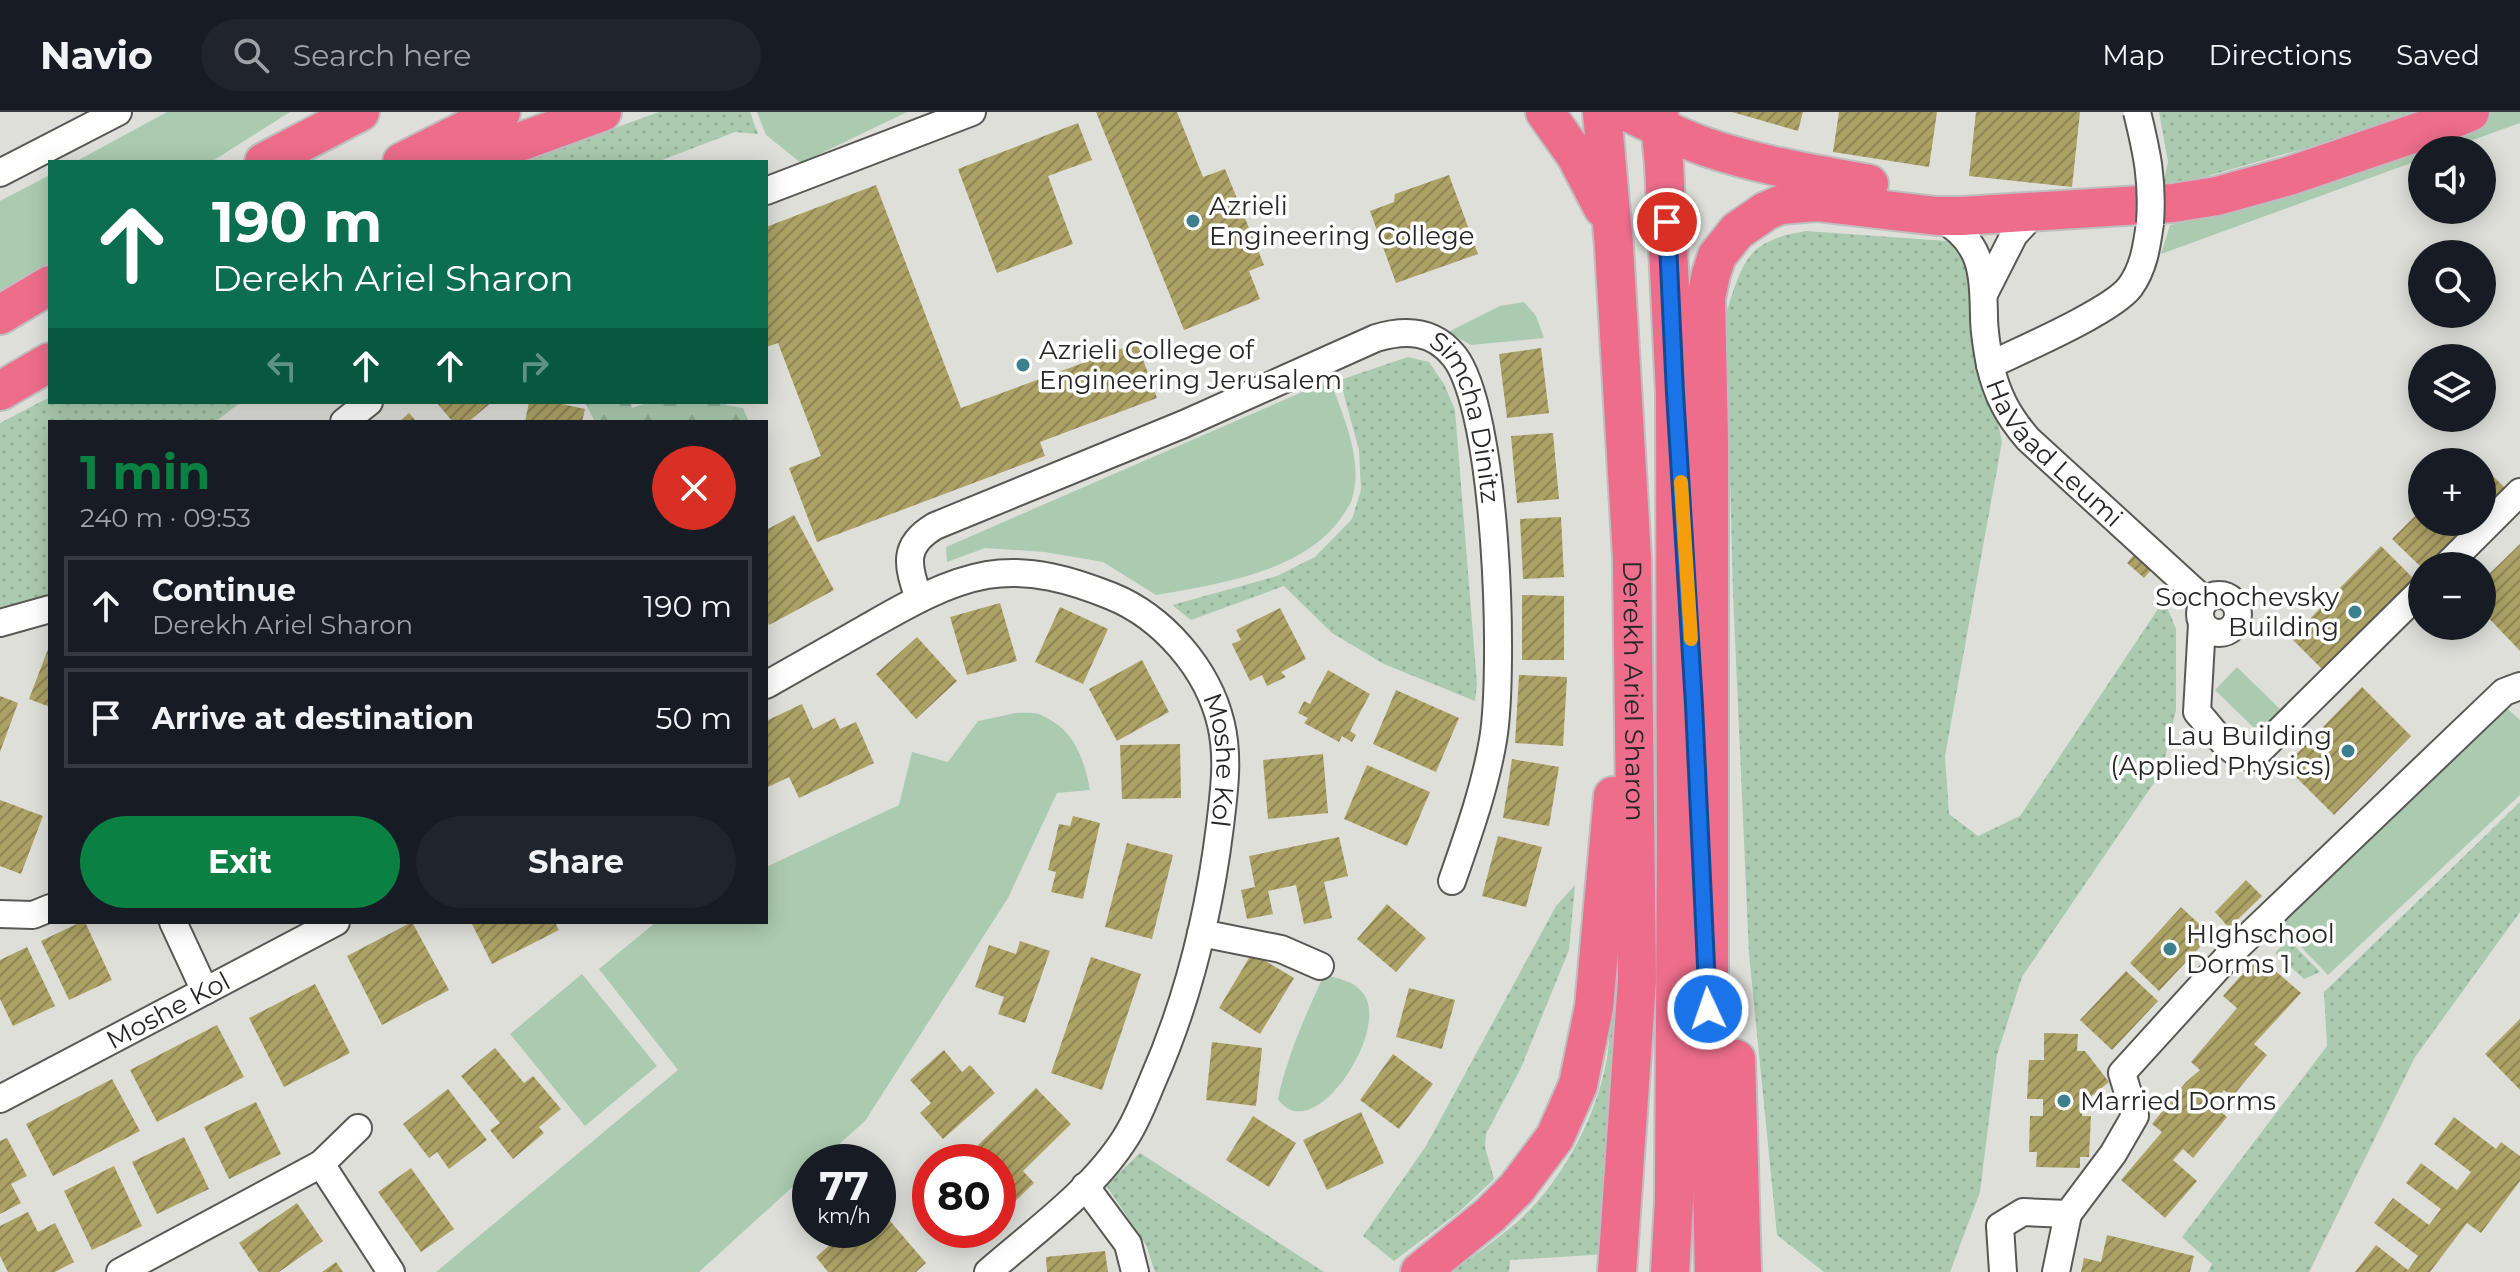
<!DOCTYPE html>
<meta charset="utf-8">
<style>
body{margin:0;font-family:Montserrat,sans-serif;background:#20242c;color:#f1f3f6;height:100vh;display:flex;flex-direction:column;font-size:30px;white-space:nowrap}
*{box-sizing:border-box;margin:0}
p{font-size:26px;color:#9ea1a6}
.icon{flex:none;width:44px;height:44px;fill:none;stroke:currentColor;stroke-width:2;stroke-linecap:round;stroke-linejoin:round}
.map{position:relative;flex:1;overflow:hidden}
.panel{position:absolute;left:48px;top:308px;width:720px;height:504px;display:flex;flex-direction:column;background:#171b24;border-radius:0px;box-shadow:0 4px 20px #0003}
.panel>*{flex:none}
.guide{position:absolute;left:48px;top:48px;width:720px;height:244px;border-radius:0px;box-shadow:0 4px 20px #0003;background:#0b6e4f;color:#fff;overflow:hidden}
.tools{position:absolute;left:2408px;top:24px;display:grid;gap:16px}
.tools a{display:grid;place-items:center;width:88px;height:88px;border-radius:50%;background:#171b24;box-shadow:0 4px 20px #0003;font-size:40px}
.speed{position:absolute;left:792px;top:1032px;display:flex;gap:16px;font-size:40px;font-weight:700;text-align:center}
.speed>*{display:grid;place-content:center;width:104px;height:104px;border-radius:50%;background:#171b24;box-shadow:0 4px 20px #0003;line-height:1}
.speed small{font-size:20px;font-weight:400}
.speed .limit{border:12px solid #d22;background:#fff;color:#111}
.pin{position:absolute;display:grid;place-items:center;width:68px;height:68px;color:#fff;margin:-34px;border:4px solid #fff;border-radius:50%;box-shadow:0 2px 8px #0007}
.me{position:absolute;width:88px;margin:-44px;rotate:357deg;stroke-linejoin:round;filter:drop-shadow(0 0 6px #0008)}
.turn{display:flex;align-items:center;gap:28px;height:168px;padding:0 32px;font-size:36px}
.turn .icon{width:104px;height:104px;stroke-width:2.5}
.turn b{display:block;font-size:56px;line-height:68px}
.lanes{display:flex;align-items:center;height:76px;padding:0 32px;background:#0003;justify-content:center;gap:40px;direction:ltr}
.lanes .off{opacity:.35}
.round{display:grid;place-items:center;flex:none;width:84px;height:84px;border-radius:42px;background:#20242c}
.summary{display:flex;align-items:center;justify-content:space-between;height:136px;padding:0 32px}
h1{font-size:48px;font-weight:700;line-height:60px;color:#0b8043}
.cta{display:flex;gap:16px;margin-top:auto;padding:16px 32px}
.cta a{flex:1;height:92px;border-radius:48px;background:#0b8043;color:#fff;font-size:32px;font-weight:700;line-height:92px;text-align:center}
.cta a+a{background:#20242c;color:#f1f3f6}
ul{padding:0;list-style:none}
li{display:flex;align-items:center;gap:24px;height:100px;margin:0 16px 12px;padding:0 16px;border:4px solid #363941;border-radius:0px}
li div{flex:1}
li b{display:block;font-size:30px}
li em{font-style:normal}
header{display:flex;align-items:center;gap:48px;box-sizing:border-box;height:112px;padding:0 40px;background:#171b24;border-bottom:2px solid #363941}
header strong{font-size:38px}
nav{display:flex;gap:44px;margin-inline-start:auto;font-size:28px}
.search{width:560px;height:72px;background:#20242c;display:flex;align-items:center;gap:20px;box-sizing:border-box;padding:0 28px;border-radius:44px;color:#9ea1a6;font-size:30px}
.map>svg:first-child{display:block}
</style>
<header>
<strong>Navio</strong>
<div class="search"><svg class="icon" aria-label="search" viewBox="0 0 24 24"><circle cx="10" cy="10" r="6"/><path d="M15 15l6 6"/></svg>Search here</div>
<nav><a>Map</a><a>Directions</a><a>Saved</a></nav>
</header>
<div class="map">
<svg width="2520" height="1160" viewBox="0 0 2520 1160">
<defs>
<pattern id="grass-dots" width="8" height="8" patternUnits="userSpaceOnUse" patternTransform="scale(2)"><rect width="8" height="8" fill="#aacbaf"/><path d="M2 2h.1M6 6h.1" fill="none" stroke="#92ae96" stroke-width="1.8" stroke-linecap="round"/></pattern>
<pattern id="forest-firs" width="22" height="20" patternUnits="userSpaceOnUse" patternTransform="scale(2)"><rect width="22" height="20" fill="#aacbaf"/><path d="M5 1l3.5 6h-7zM16 11l3.5 6h-7z" fill="#92ae96"/></pattern>
<pattern id="building-hatch" width="6" height="6" patternUnits="userSpaceOnUse" patternTransform="scale(2)"><rect width="6" height="6" fill="#ada266"/><path d="M-1 1l2-2M0 6l6-6M5 7l2-2" fill="none" stroke="#8d8454"/></pattern>
</defs>
<rect width="100%" height="100%" fill="#dfdfda"/>
<path fill="url(#grass-dots)" d="M659 0H750L758 22 735 20 657 50H520Z
M2159 0H2418L2341 26 2162 77 2168 50Z
M1806 119 1961 130 2002 330 1945 644 1949 702 1978 724 2020 704 2164 488 2176 517V598L2162 659 2022 865 1997 943 1980 1080 1950 1160H1824L1777 1123 1749 842 1733 482 1726 202C1743 148 1747 129 1806 119Z
M1408 245 1429 250 1444 272 1455 298 1477 572 1475 589 1384 552 1332 521 1284 474 1191 508 1172 493 1277 464 1315 445 1352 407 1361 378 1359 338 1340 268Z
M50 285V290H241L215 310H50V485L0 497V311Z
M2520 690V800L2415 945 2309 1160H2208L2212 1152 2182 1125 2327 934 2324 880Z
M1575 773 1569 838 1520 958 1486 1022 1485 1035 1494 1067 1460 1099 1394 1149 1363 1124 1426 1034 1556 794Z
M2288 827 2320 860 2304 867 2275 841Z
M1610 864 1624 867 1607 1142 1510 1148 1509 1160H1452C1473 1144 1496 1128 1516 1111 1562 1071 1600 1000 1608 939 1611 915 1610 889 1610 864Z
M1140 1041 1324 1160H1155L1146 1133 1106 1073Z"/>
<path fill="url(#forest-firs)" d="M585 290H630L632 296 649 290H725L726 293 743 296 749 310H595Z"/>
<path fill="#aacbaf" d="M167 0H290L211 50H75Z
M757 0H907L801 51 766 23Z
M2490 0H2520V11L2445 38H2422V47L2161 142 2170 113 2228 101 2288 83Z
M50 63V151L0 180V89Z
M1524 190 1536 204 1544 226 1471 233 1448 220 1500 194Z
M1330 268C1343 304 1364 348 1352 387 1351 392 1346 398 1343 403 1306 460 1218 472 1156 483L1103 450 1045 440 985 436 947 450 946 435Z
M2237 555 2280 597 2258 620 2215 578Z
M2501 591 2520 608V683L2328 863 2280 813Z
M1016 601C1024 601 1034 600 1041 603 1074 617 1084 646 1090 678L1057 681 1008 786 865 1009 819 1050H810V1059L699 1160H436L678 958 599 857 656 810H766V755L899 693 912 640 948 650 978 609Z
M582 862 657 954 585 1014 510 922Z
M1324 863C1338 866 1354 869 1363 881 1392 917 1313 1038 1278 987 1287 944 1306 902 1324 863Z"/>
<path fill="url(#building-hatch)" d="M1096 0H1177L1203 65 1225 57 1264 153 1249 159 1260 187 1184 218Z
M1732 0H1803L1798 19Z
M1839 0H1937L1929 55 1833 40Z
M1976 0H2080L2072 75 1969 64Z
M1078 11 1092 48 1048 64 1073 132 997 161 958 57Z
M1449 63 1478 142 1396 171 1370 99 1394 90 1395 82Z
M876 73 961 296 1137 231 1157 286 1040 330 1045 344 817 430 789 356 821 344 778 231 766 235V115Z
M1541 236 1549 301 1507 306 1499 242Z
M436 290H492L468 310H453Z
M529 290H553L585 297 582 310H525Z
M409 301 417 310H399Z
M1553 321 1559 387 1517 391 1511 324Z
M2482 353 2511 382 2440 454H2422V456L2392 427 2422 397V410H2482Z
M794 403 834 478 769 513 766 506V418Z
M1561 405 1564 465 1523 467 1520 407Z
M2520 432V539L2482 499V457L2488 463Z
M2381 434 2420 473 2330 565 2291 526Z
M2134 443 2151 458 2144 466 2127 451Z
M1522 483 1564 484V548H1522Z
M1000 491 1017 549 967 563 950 505Z
M1060 495 1108 517 1083 572 1035 550Z
M1280 496 1306 547 1281 560 1286 565 1267 574 1262 563 1250 569 1232 532 1241 528 1236 518Z
M917 525 957 569 916 607 876 562Z
M50 532V595L29 587Z
M1142 548 1169 600 1117 629 1089 577Z
M1328 558 1370 582 1350 619 1356 623 1352 630 1342 624 1339 630 1304 611 1308 606 1298 601 1304 589 1310 592Z
M1519 563 1567 565 1563 634 1515 631Z
M2362 575 2411 624 2334 703 2285 654Z
M1396 578 1459 606 1436 660 1373 632Z
M0 584 18 591 0 640Z
M802 592 813 617 835 606 840 617 856 610 874 651 799 686 789 665 766 676V609Z
M1180 632 1181 686 1122 687 1120 633Z
M1323 642 1328 701 1268 707 1263 648Z
M1512 647 1559 655 1549 714 1503 706Z
M1367 653 1430 680 1407 734 1344 707Z
M0 688 43 704 21 762 0 754Z
M1073 704 1100 711 1083 787 1051 780 1056 760 1048 758 1059 712 1070 714Z
M1498 724 1542 735 1526 795 1482 784Z
M1339 725 1348 764 1324 770 1332 806 1304 812 1296 773 1268 779 1273 802 1247 807 1241 778 1255 775 1249 744Z
M1127 731 1173 743 1152 827 1105 815Z
M2246 768 2262 784 2229 816 2215 800Z
M1387 792 1426 826 1396 860 1357 827Z
M2181 795 2211 823 2159 879 2130 851Z
M81 810H85L112 868 69 888 41 829Z
M412 810 449 878 382 913 347 844Z
M471 810H555L559 818 492 852Z
M1020 829 1050 839 1025 911 998 902 1004 885 975 875 989 833 1016 842Z
M27 835 55 894 13 914 0 887V848Z
M1252 841 1294 866 1260 922 1219 896Z
M2258 844 2301 881 2254 932 2267 943 2232 985 2224 978 2212 992 2227 1005 2193 1046 2183 1037 2173 1048 2197 1069 2165 1106 2121 1068 2162 1020 2152 1012 2186 970 2200 958 2191 950 2237 896 2223 884Z
M1091 845 1141 862 1102 978 1051 961Z
M2126 859 2158 889 2112 938 2080 908Z
M315 872 350 941 284 975 249 906Z
M1409 876 1455 888 1442 937 1396 925Z
M2520 907V978L2485 942Z
M217 913 244 965 157 1010 130 958Z
M2044 921 2078 922 2077 939H2085L2109 970 2083 991 2082 1004H2091L2089 1045H2080V1056L2036 1055 2037 1040H2029L2030 1004H2043V987H2027L2029 948H2044Z
M1212 930 1262 936 1256 994 1206 988Z
M495 936 524 971 533 964 561 997 539 1015 544 1021 513 1047 490 1018 500 1011 461 964Z
M944 938 962 960 970 953 995 981 943 1027 920 1001 931 991 910 968Z
M1393 942 1433 972 1399 1017 1360 988Z
M112 967 140 1019 53 1064 26 1012Z
M1036 976 1071 1012 1023 1059 1034 1071 998 1106V1050H961Z
M448 977 487 1028 449 1057 437 1040 429 1046 403 1012Z
M256 990 281 1042 229 1067 204 1015Z
M1361 1000 1384 1051 1327 1078 1303 1028Z
M1253 1004 1296 1031 1269 1075 1226 1048Z
M2454 1005 2496 1037 2501 1030 2520 1044V1069L2481 1121 2467 1111 2430 1160H2355L2376 1133 2408 1158 2418 1144 2374 1111 2393 1086 2429 1113 2441 1097 2406 1071 2421 1051 2457 1078 2471 1060 2434 1032Z
M184 1025 209 1077 157 1102 132 1050Z
M7 1026 27 1064 11 1072 21 1091 0 1102V1029Z
M114 1054 142 1114 92 1138 64 1079Z
M411 1056 454 1117 421 1140 378 1080Z
M297 1091 323 1129 279 1160H259L239 1131Z
M878 1095 926 1151 916 1160H828L816 1145 847 1118H878Z
M28 1100 38 1120 55 1111 74 1150 55 1160H8L0 1144V1114Z
M2107 1123 2194 1144 2190 1160H2081L2084 1146 2101 1150Z
M1105 1139 1108 1160H1047L1046 1145Z
M336 1150 343 1160H322Z"/>
<g fill="none" stroke-linecap="round" stroke-linejoin="round">
<g stroke="#595854" stroke-width="30">
<g id="minor">
<path d="M0 61 118 0"/>
<path d="M766 79 972 0"/>
<path d="M1937 104C1982 129 1983 157 1984 204 1984 220 1987 237 1990 253"/>
<path id="s1" d="M2150 111C2147 133 2144 156 2130 175 2112 199 2021 238 1990 253 1997 283 2008 304 2028 327L2205 489"/>
<path d="M1984 182 2014 123 2035 100"/>
<path d="M344 310 369 290"/>
<path d="M2446 454 2520 380"/>
<circle cx="2219" cy="502" r="19"/>
<path id="s2" d="M919 487C908 454 901 434 935 414L1184 312 1376 226C1406 217 1433 218 1454 244 1497 298 1505 557 1493 628 1485 676 1468 723 1452 769"/>
<path d="M0 511 50 497"/>
<path d="M2202 512 2197 600C2212 616 2230 646 2253 645L2422 478"/>
<path id="s3" d="M766 573C798 555 829 537 861 519 900 497 942 471 987 463 1030 456 1071 468 1111 484 1163 505 1208 557 1221 612 1229 646 1224 680 1220 714 1209 803 1188 889 1152 970 1144 989 1137 1008 1126 1025 1094 1077 1034 1120 988 1160"/>
<path d="M0 802 33 803 50 796"/>
<path d="M173 810 205 879"/>
<path d="M1201 821 1281 837 1320 854"/>
<path id="s4" d="M0 987 336 810"/>
<path d="M321 1052 391 1160"/>
<path d="M1085 1074 1128 1132 1135 1160"/>
<path d="M120 1160 321 1052 358 1016"/>
<path d="M2003 1160 2000 1114 2023 1100 2068 1102 2113 1042 2135 1004 2122 961 2233 839 2504 580 2520 574"/>
<path d="M2056 1160 2068 1102"/>
</g>
</g>
<g stroke="#bebebe" stroke-width="42">
<g id="highway">
<path d="M1545 0 1576 44 1603 96"/>
<path id="s5" d="M1602 0 1614 135 1632 446 1637 868 1617 1160"/>
<path d="M1627 0C1653 12 1679 26 1706 35 1758 53 1814 62 1869 72"/>
<path d="M1659 0 1664 53 1675 281 1676 733 1674 1089 1670 1160"/>
<path d="M264 50 360 0"/>
<path d="M402 50 501 0"/>
<path d="M465 50 602 0"/>
<path d="M0 203 50 173"/>
<path d="M0 279 50 250"/>
<path d="M1708 903 1714 1160"/>
<path d="M1709 929V329L1706 186 1711 162 1717 144 1737 119 1766 99 1780 93 1816 90 1937 104H1962L2173 91 2217 84 2289 64 2436 14 2470 0"/>
<path d="M1736 947 1742 1160"/>
<path d="M1420 1160 1490 1103 1516 1077 1555 1025 1578 973 1594 895 1613 684"/>
</g>
</g>
<use href="#minor" stroke="#fff" stroke-width="26"/>
<use href="#highway" stroke="#ed6d8b" stroke-width="38"/>
<g stroke="#595854" stroke-width="30" stroke-linecap="butt">
<path id="minor-bridge" d="M2137 0C2147 41 2153 68 2150 111"/>
</g>
<use href="#minor-bridge" stroke="#fff" stroke-width="26"/>
</g>
<g fill="none" stroke-linecap="round" stroke-linejoin="round">
<g stroke="#114b97" stroke-width="20">
<path id="route" d="M1667 110 1675 281 1694 593 1708 897"/>
</g>
<use href="#route" stroke="#1a73e8" stroke-width="14"/>
<path stroke="#f59e0b" stroke-width="14" d="M1681 370 1691 527"/>
</g>
<g fill="#3c808f" stroke="#fff" stroke-width="3">
<circle cx="1193" cy="109" r="8"/>
<circle cx="1023" cy="253" r="8"/>
<circle cx="2355" cy="500" r="8"/>
<circle cx="2348" cy="639" r="8"/>
<circle cx="2170" cy="837" r="8"/>
<circle cx="2064" cy="989" r="8"/>
</g>
<g text-anchor="middle" stroke-width="7" stroke-linejoin="round" paint-order="stroke">
<g font-size="26" fill="#272725" stroke="#fff" text-anchor="start">
<text x="1209" y="103">Azrieli<tspan x="1209" dy="30">Engineering College</tspan></text>
<text x="1039" y="247">Azrieli College of<tspan x="1039" dy="30">Engineering Jerusalem</tspan></text>
<text x="2339" y="494" text-anchor="end">Sochochevsky<tspan x="2339" dy="30">Building</tspan></text>
<text x="2332" y="633" text-anchor="end">Lau Building<tspan x="2332" dy="30">(Applied Physics)</tspan></text>
<text x="2186" y="831">HIghschool<tspan x="2186" dy="30">Dorms 1</tspan></text>
<text x="2080" y="998">Married Dorms</text>
</g>
<g font-size="26" fill="#272725" stroke="#fff">
<text dy="9" stroke="none"><textPath href="#s2" startOffset="712">Simcha Dinitz</textPath></text>
<text dy="9" stroke="none"><textPath href="#s1" startOffset="340">HaVaad Leumi</textPath></text>
<text dy="9" stroke="none"><textPath href="#s5" startOffset="580">Derekh Ariel Sharon</textPath></text>
<text dy="9" stroke="none"><textPath href="#s3" startOffset="586">Moshe Kol</textPath></text>
<text dy="9" stroke="none"><textPath href="#s4" startOffset="190">Moshe Kol</textPath></text>
</g>
</g>
</svg>
<div class="tools">
<a><svg class="icon" aria-label="sound" viewBox="0 0 24 24"><path d="M4 9h4l5-4v14l-5-4H4zM17 9q2 3 0 6"/></svg></a>
<a><svg class="icon" aria-label="search" viewBox="0 0 24 24"><circle cx="10" cy="10" r="6"/><path d="M15 15l6 6"/></svg></a>
<a><svg class="icon" aria-label="layers" viewBox="0 0 24 24"><path d="M12 4l9 5-9 5-9-5zM3 14l9 5 9-5"/></svg></a>
<a>+</a>
<a>−</a>
</div>
<div class="speed"><div>77<small>km/h</small></div><div class="limit">80</div></div>
<div class="pin" style="left:1667px;top:110px;background:#d93025"><svg class="icon" aria-label="arrive" viewBox="0 0 24 24"><path d="M6 21V4h12l-3 4 3 4H6"/></svg></div>
<svg class="me" style="left:1708px;top:897px" viewBox="-20 -20 40 40"><circle r="17" fill="#1a73e8" stroke="#fff" stroke-width="3"/><path d="M0-11L8 9 0 5-8 9z" fill="#fff"/></svg>
<div class="guide">
<div class="turn"><svg class="icon" aria-label="ahead" viewBox="0 0 24 24"><path d="M12 20V5M6 11l6-6 6 6"/></svg><div><b>190 m</b>Derekh Ariel Sharon</div></div>
<div class="lanes"><svg class="icon off" aria-label="left" viewBox="0 0 24 24"><path d="M17 20v-9H6M10 6l-5 5 5 5"/></svg><svg class="icon" aria-label="ahead" viewBox="0 0 24 24"><path d="M12 20V5M6 11l6-6 6 6"/></svg><svg class="icon" aria-label="ahead" viewBox="0 0 24 24"><path d="M12 20V5M6 11l6-6 6 6"/></svg><svg class="icon off" aria-label="right" viewBox="0 0 24 24"><path d="M7 20v-9h11M14 6l5 5-5 5"/></svg></div>
</div>
<section class="panel">
<div class="summary"><div><h1>1 min</h1><p>240 m · 09:53</p></div><a class="round" style="background:#d93025;color:#fff"><svg class="icon" aria-label="close" viewBox="0 0 24 24"><path d="M6 6l12 12M18 6L6 18"/></svg></a></div>
<ul>
<li><svg class="icon" aria-label="ahead" viewBox="0 0 24 24"><path d="M12 20V5M6 11l6-6 6 6"/></svg><div><b>Continue</b><p>Derekh Ariel Sharon</p></div><em>190 m</em></li>
<li><svg class="icon" aria-label="arrive" viewBox="0 0 24 24"><path d="M6 21V4h12l-3 4 3 4H6"/></svg><div><b>Arrive at destination</b></div><em>50 m</em></li>
</ul>
<div class="cta"><a>Exit</a><a>Share</a></div>
</section>
</div>
